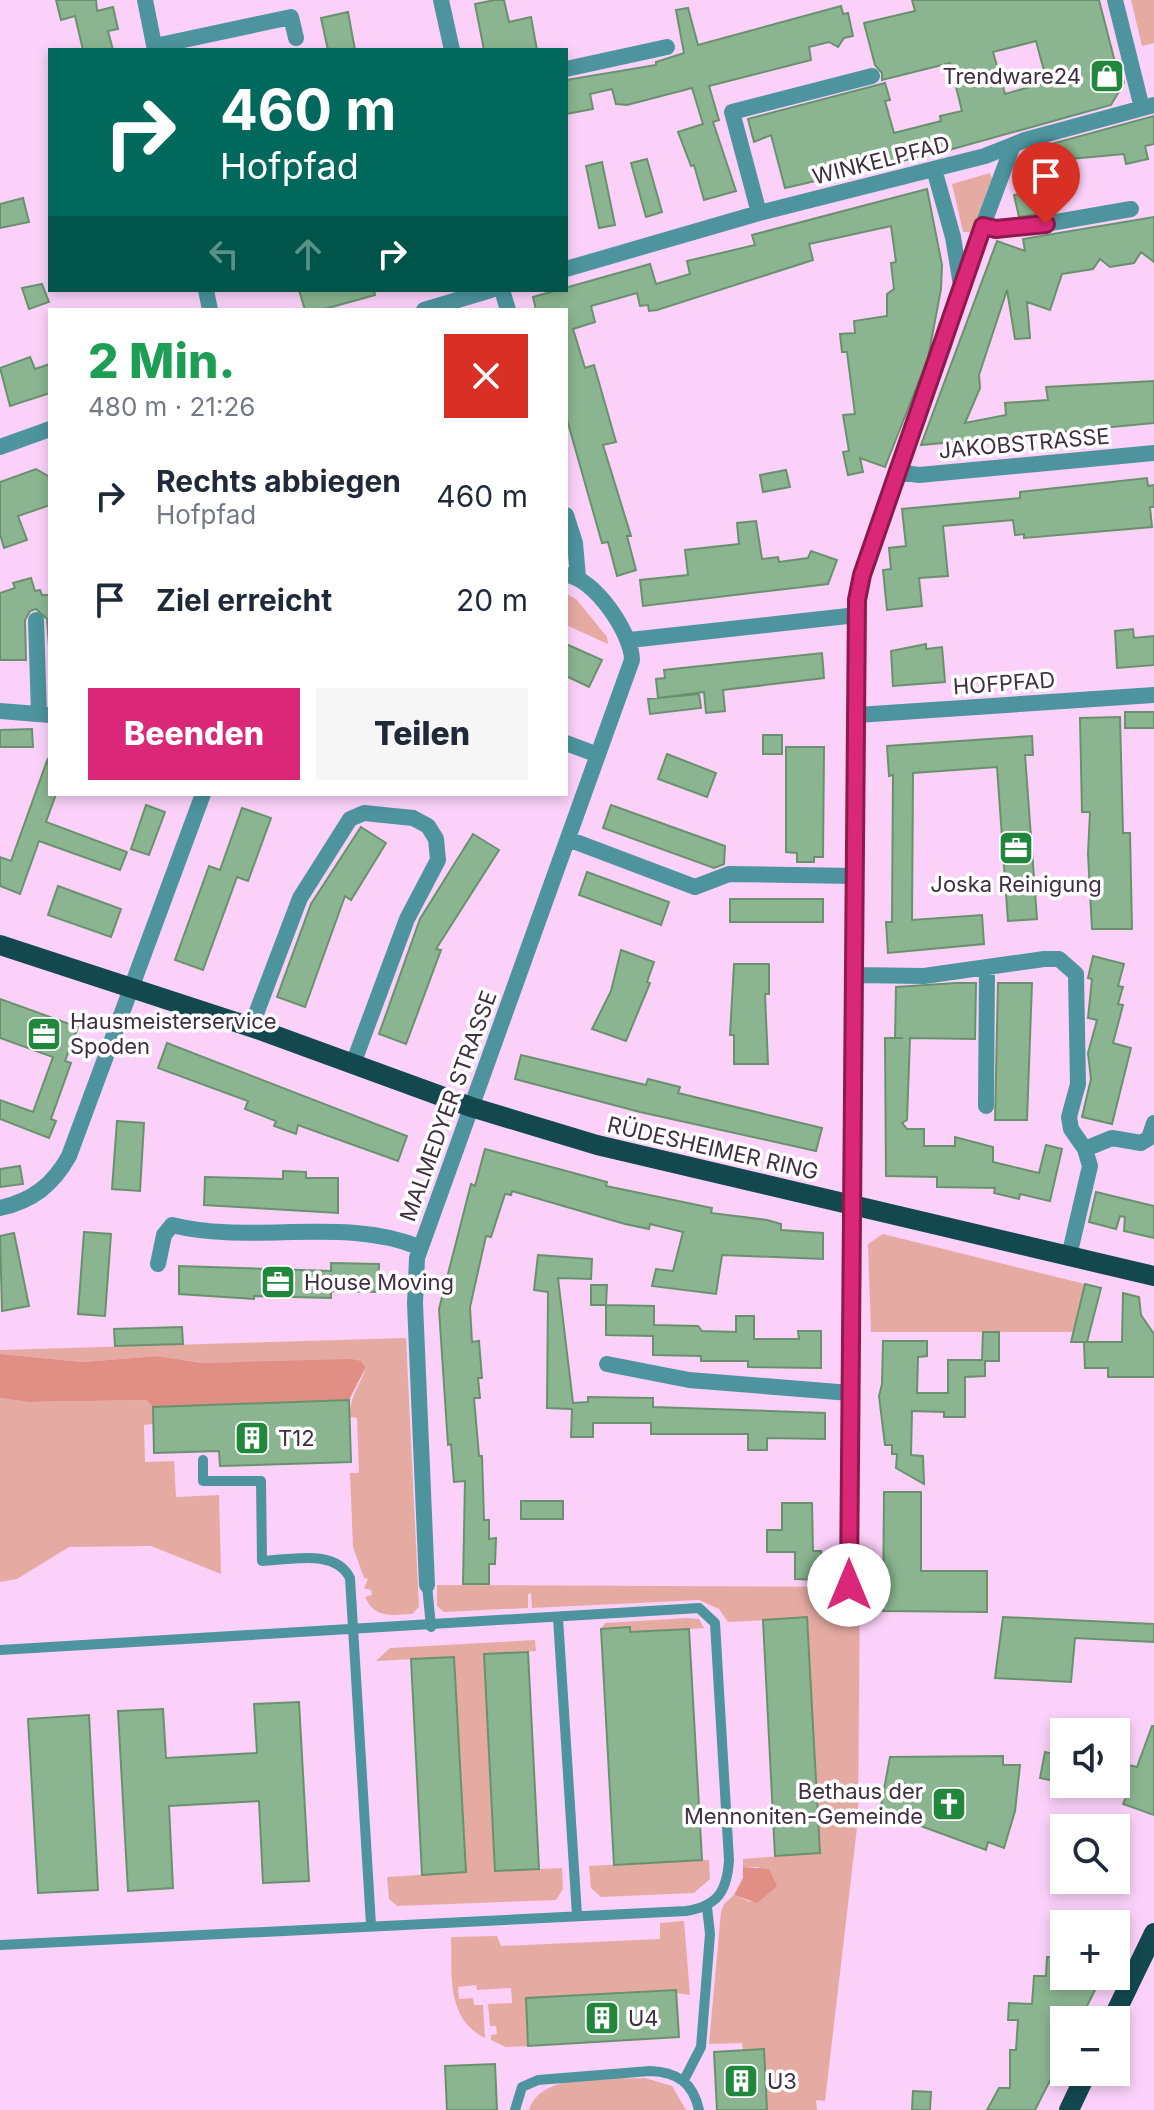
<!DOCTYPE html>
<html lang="de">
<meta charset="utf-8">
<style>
body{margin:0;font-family:Inter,sans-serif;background:#f6f6f7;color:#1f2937;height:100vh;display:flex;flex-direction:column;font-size:30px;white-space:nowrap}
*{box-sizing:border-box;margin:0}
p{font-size:26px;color:#747a83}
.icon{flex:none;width:44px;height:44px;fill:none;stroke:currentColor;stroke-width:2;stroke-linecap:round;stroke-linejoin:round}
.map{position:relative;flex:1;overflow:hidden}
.details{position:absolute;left:48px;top:308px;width:520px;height:488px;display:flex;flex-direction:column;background:#fff;border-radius:0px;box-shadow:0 4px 12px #0003}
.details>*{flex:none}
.guide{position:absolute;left:48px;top:48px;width:520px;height:244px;border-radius:0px;box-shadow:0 4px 12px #0003;background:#00695c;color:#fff;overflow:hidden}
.fabs{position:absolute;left:1050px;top:1718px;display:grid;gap:16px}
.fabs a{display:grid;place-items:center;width:80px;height:80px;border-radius:0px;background:#fff;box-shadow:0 4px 12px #0003;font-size:40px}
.pin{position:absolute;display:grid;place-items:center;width:68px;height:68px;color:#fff;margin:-82px -34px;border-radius:50% 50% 50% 0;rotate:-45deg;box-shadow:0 0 8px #0007}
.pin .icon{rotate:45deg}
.me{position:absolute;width:88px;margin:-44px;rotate:0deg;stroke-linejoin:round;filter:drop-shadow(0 0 6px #0008)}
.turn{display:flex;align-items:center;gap:28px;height:168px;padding:0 40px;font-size:36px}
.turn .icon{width:104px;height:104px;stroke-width:2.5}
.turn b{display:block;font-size:56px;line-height:68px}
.lanes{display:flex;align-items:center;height:76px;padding:0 40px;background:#0003;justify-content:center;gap:40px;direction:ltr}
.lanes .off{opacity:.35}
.round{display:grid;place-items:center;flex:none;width:84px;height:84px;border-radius:0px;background:#f6f6f7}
.headline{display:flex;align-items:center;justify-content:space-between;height:136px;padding:0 40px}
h1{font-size:48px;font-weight:800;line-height:60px;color:#1e9e55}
.primary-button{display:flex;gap:16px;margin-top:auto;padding:16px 40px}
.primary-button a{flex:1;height:92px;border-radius:0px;background:#db2777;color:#fff;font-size:32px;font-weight:800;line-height:92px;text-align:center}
.primary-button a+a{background:#f6f6f7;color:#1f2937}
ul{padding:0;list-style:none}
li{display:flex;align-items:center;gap:24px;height:104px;padding:0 40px}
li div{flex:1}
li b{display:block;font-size:30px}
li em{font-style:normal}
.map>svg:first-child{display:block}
</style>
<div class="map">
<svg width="1154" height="2110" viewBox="0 0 1154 2110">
<rect width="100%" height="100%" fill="#fbd1f9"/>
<path fill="#e5aba3" d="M1131 0H1154V43L1142 46Z
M990 173 992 178 972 232H963L952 184Z
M566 593 577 600 607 637 608 644 566 625Z
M883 1234 1085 1284 1073 1332H871L868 1244Z
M406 1338 419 1607 412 1614C392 1615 375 1619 365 1597L372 1595 371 1590 364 1588 368 1579 364 1578 353 1547 350 1473H359L357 1418 350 1417C349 1397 360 1386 366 1367L361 1361 202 1363 158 1356 83 1362 0 1354V1350Z
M0 1398 28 1402 148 1400 153 1407V1424L144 1425 145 1462 174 1461 176 1497 219 1495 221 1574 151 1546 69 1547 17 1579 0 1582Z
M437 1585 860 1587 858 1819 825 2101 816 2100 817 2110H767L764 2049 743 2050 742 2043 709 2044 721 1912 724 1904 734 1895 751 1902 759 1867H743V1859L820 1853 807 1618 728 1622 719 1609 699 1600 532 1608 531 1593 528 1594V1608L444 1612 437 1606Z
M687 1618 699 1619 704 1628 660 1631 673 1861 709 1860 710 1879 694 1893 601 1897 591 1888 589 1866 643 1863 630 1628 601 1629 605 1623Z
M535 1640 536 1651 485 1654 496 1871 562 1868 563 1889 556 1900 397 1906 389 1899 387 1877 466 1872 454 1657 376 1661 390 1648Z
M684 1921 690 1995 676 1993V1990L526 1998 528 2046 506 2047 491 2040V2035L497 2034 496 2026H490L488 2004 512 2003 511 1988 477 1990 476 1985 458 1987 459 1999 473 1998 474 2005H483L485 2038C446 2019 452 1974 451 1937L497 1936 501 1946 660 1939V1923Z
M645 2078 672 2086 686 2110H529C541 2071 611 2080 645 2078Z"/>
<path fill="#e18f84" d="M0 1354 83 1362 158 1356 202 1363 351 1359 361 1361 366 1367 349 1400 153 1407 147 1400 28 1402 0 1398Z
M743 1867 769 1869 777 1886 757 1903 734 1895 743 1878Z"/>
<path fill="#8bb590" stroke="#69916e" stroke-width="2" fill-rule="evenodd" d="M56 0H96L97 11 113 7 118 29 108 31 113 50H83L75 16 61 20Z
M495 0H504L509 22 531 17 537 50H484L475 4Z
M912 0H1099L1117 70H1121L1124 83 1111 105 949 150 785 188 771 135 754 142 748 119 885 83 890 100 885 101 894 133 941 121 940 116 962 111 950 63 882 80V73L875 65 864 23 915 11ZM1036 41 1047 82 1005 94 993 52Z
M841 6 843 14 848 13 853 36 844 38 838 47 829 42 809 47 811 60 709 86 719 120 713 122 736 191 704 200 694 165 691 166 678 132 703 124 692 88 627 105 616 104 612 89 590 94 593 109 566 114V80L656 65V62L684 53 676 10 688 8 698 45Z
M348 12 355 50H328L321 18Z
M1154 116V144L1145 146 1148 159 1126 164 1124 154 1025 163 1029 150Z
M647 159 662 212 646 217 631 163Z
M602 162 615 225 599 228 586 166Z
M927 189 942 265 941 289 928 358 885 467 860 458 863 472 848 475 843 452 849 451 843 415 855 414 847 352H842L840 334 855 333 854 321 887 316V294L894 289 891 263 896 262 891 226 809 244 813 260 657 310 649 311 648 305 640 306 637 293 591 306 595 322 573 329 585 368 594 365 616 442 603 445 631 536H627L636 570 617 576 608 542 602 543 566 416V310H536L533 297 650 264 656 284 690 274 687 261 755 245 752 235Z
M1044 189 1049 212 1019 217 1014 195Z
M23 198 29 222 0 228V204Z
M1154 217V262L1141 252 1134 263 1110 267 1100 259 1093 269 1062 274 1050 310 1027 302 1030 338 1015 339 1007 290 979 375 980 388 965 423 1006 415 1005 403 1048 400 1046 387 1154 381V423L921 445 997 241 1025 251 1023 239Z
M42 284 49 302 29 309 22 288Z
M299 290H374L375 295 321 310H305Z
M30 357 35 369 50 364V393L10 406 0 368Z
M36 469 50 477V505L18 516 27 540 4 548 0 534V482Z
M786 470 790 487 763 492 760 475Z
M1147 478 1148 486 1154 485V507H1150L1152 527 1024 538V534L1015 535 1013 520 943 526 948 576 919 578 922 606 887 610 883 570 891 569 889 548 906 546 902 509 1020 498V492Z
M756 521 762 559 778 557 779 562 808 558 811 551 837 560 828 584 643 606 640 580 688 575 685 550 739 544 737 523Z
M31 578 35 591 40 590 42 595H50V660L47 619 36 609 30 611 25 620 26 660H0V593L15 588 13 583Z
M1133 629 1134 638 1154 636V665L1117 668 1115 631Z
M566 644 602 660 589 687 566 676Z
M926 644V649L942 647 945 682 893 686 891 651Z
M822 653 824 678 723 690 725 711 706 713 704 692 658 698 656 679 665 678 664 670Z
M699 694 701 708 650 714 648 699Z
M1125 712H1154V728H1125Z
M1120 717 1123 833H1130L1132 929H1092L1088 854 1090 812H1082L1080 718Z
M32 729 33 747H0V730Z
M763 735H782V754H763Z
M1032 736 1033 755H1025L1037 919 1008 921 997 767 913 773 912 920 982 915 984 944 888 953 886 922H892L893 775 889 776 887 746Z
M786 747H824L823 857H814V862H797V853L786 852Z
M667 754 716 773 707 797 658 779Z
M48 758 50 794H56L46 822 127 852 120 870 39 841 20 894 0 886V857L11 861Z
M146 805 165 812 149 855 131 849Z
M611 805 725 846 724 864 714 868 603 828Z
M242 808 271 818 248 881 237 877 203 970 175 960 209 866 220 870Z
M361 827 386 843 351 900 345 896 305 1007 277 997 311 904Z
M473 834 499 850 436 949 441 950 406 1044 379 1034 420 919Z
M587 872 669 902 661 925 579 895Z
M58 886 121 909 111 937 48 915Z
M730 899H823V922H730Z
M621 950 654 962 647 982 650 983 626 1041 592 1029 611 991Z
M1093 956 1124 964 1118 986 1123 987 1118 1004 1123 1005 1113 1043 1131 1048 1112 1124 1082 1117 1091 1079 1088 1053 1097 1020 1088 1018 1092 979 1088 978Z
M734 964H769V994H765L768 1064H734V1035H730Z
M956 983H976L975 1039 910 1038 907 1120 902 1123 907 1129H924V1146H955V1137L993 1147V1162L1039 1173 1046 1145 1062 1149 1050 1201 1020 1194 1019 1199 994 1193 995 1188 937 1187V1177L886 1176 885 1038H903H895L896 987Z
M998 983H1032L1027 1120H995Z
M0 999 78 1027 65 1061 71 1063 51 1119 56 1121 49 1138 0 1119V1100L33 1112 53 1057 0 1038Z
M167 1043 407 1136 398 1161 298 1125 296 1134 274 1126 276 1121 245 1109 248 1101 158 1068Z
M521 1055 646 1085 648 1079 680 1087 678 1093 822 1128 816 1151 640 1112 515 1079Z
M117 1121 144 1123 140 1191 112 1189Z
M485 1149 607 1182 606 1186 712 1208 711 1213 767 1220 781 1224V1230L823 1233V1259L722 1255 716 1294 652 1286 656 1269 673 1271 683 1232 650 1224 649 1229 625 1224 512 1191 511 1195 505 1194 491 1237 486 1236 470 1307 472 1342 479 1341 482 1378H478L480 1398H474L479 1456H482L484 1520H489V1539L496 1538 495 1564H489V1584H463L465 1481 454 1482 451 1444 448 1445 439 1309 471 1184 475 1186Z
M20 1166 23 1184 0 1187V1169Z
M283 1171 306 1172V1178H338V1213L204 1205 205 1177 283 1179Z
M1096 1192 1154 1206V1238L1124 1231 1125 1217 1120 1216 1116 1229 1089 1222Z
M84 1232 111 1234 105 1316 78 1314Z
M14 1233 29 1306 2 1311 0 1236Z
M538 1255 592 1259 591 1279 558 1278 573 1403 588 1402V1397L653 1398V1407L825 1413V1439L767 1438V1450H748V1434H651V1423H593V1437H571L572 1409 547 1408 548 1292 534 1290Z
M331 1263 379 1264 378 1292 331 1291V1298L254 1296V1299L179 1294V1266L331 1271Z
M1085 1284 1101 1288 1087 1342H1071Z
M591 1285H607L606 1305H591Z
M1123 1293 1139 1297 1141 1315 1154 1334V1377H1108V1368H1085L1084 1342H1122Z
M606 1305 654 1306V1325L698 1326 702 1331 736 1332V1316H754V1339H799L798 1331H821V1368L748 1367V1361H701V1356L653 1355V1336L606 1335Z
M182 1327 183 1344 115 1346 114 1329Z
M983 1332H999V1361H985V1376L965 1377V1417H944V1412L912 1411 911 1455 923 1456 924 1484 896 1468 897 1454H892V1445H885L879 1396 882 1384 883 1341H927V1356L918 1357 917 1393H948V1360H982Z
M349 1400 351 1462 220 1466 219 1451 154 1453 153 1407Z
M884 1492H921V1571H987V1612L883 1611Z
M521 1501H563V1519H521Z
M782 1503H812L813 1551H821V1580L795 1579V1552H767V1530H782Z
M807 1617 820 1853 775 1856 763 1620Z
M1003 1617 1154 1624V1642L1075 1638 1071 1682 995 1678Z
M630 1627V1632L689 1629 702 1860 614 1865 601 1629Z
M528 1652 539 1869 495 1871 484 1654Z
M454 1657 466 1872 422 1875 411 1659Z
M299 1702 309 1881 263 1883 259 1801 169 1806 173 1888 128 1891 118 1711 163 1709 166 1758 257 1753 254 1704Z
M89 1715 98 1890 38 1893 28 1719Z
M1152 1726H1154V1815L1123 1804 1126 1797 1116 1795V1762L1137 1767Z
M1045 1752 1064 1756V1783L1040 1778Z
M1003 1756V1765H1020L1015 1811 1004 1848 988 1842 986 1850 880 1811 890 1757Z
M1047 1957 1064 1958V1976H1102L1080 2020H1064V2053L1035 2110H987L999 2088H1010V2050H1016L1018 2020H1008L1009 2003 1032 2004 1034 1976H1046Z
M676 1990 679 2037 528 2046 526 1998Z
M764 2049 767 2110H717L714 2052Z
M495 2064 497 2110H447L445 2066Z
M913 2091 931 2092 930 2110H912Z"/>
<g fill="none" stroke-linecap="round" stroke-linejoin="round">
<path stroke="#4d949e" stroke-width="10" d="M203 1460V1481H261L262 1561C290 1560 335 1548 350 1578L371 1925
M427 1585 431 1627
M558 1618 577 1915
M0 1650 699 1608 715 1623 729 1860C727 1891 718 1906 686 1911L0 1945
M684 2080 701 2047 710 1934 707 1907
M515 2110 522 2087 538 2080 650 2071C678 2072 693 2083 699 2110"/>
<path stroke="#4d949e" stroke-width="16" d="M145 0 155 50
M441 0 452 50
M1115 0 1142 108
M155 46 291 17 296 38
M566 69 667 47
M759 213 732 112 872 76
M983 226 1022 228 1131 209
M566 269 759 213 985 156 1025 140 1154 105
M961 284 1013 145
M206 290 210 310
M502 290 508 310
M424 310 491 290
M0 447 50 429
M898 472 919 475 1154 453
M566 515 575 543 578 577
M36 620 39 714
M630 640 857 615
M0 711 50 715
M857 715 1154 695
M566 743 598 755
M568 839 695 887 729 874 856 876
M855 975 924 976 1044 959H1059L1076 974 1078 1084 1069 1117 1071 1129 1085 1149 1090 1166 1069 1256
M251 1027 300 898 350 819 364 813 413 818 428 826 436 839 438 860 407 919 353 1064
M986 1106 987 967
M1085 1149 1112 1138 1141 1143 1149 1138 1154 1123
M0 1208C32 1201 53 1185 69 1156L203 794
M158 1264 164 1235 172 1225C252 1245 342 1216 419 1247
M607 1364 689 1380 850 1393
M427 1585 415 1303 417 1258 632 660C632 634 594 577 566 575
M849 1585 857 600 862 575 944 345 961 285 953 237 934 169"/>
<path stroke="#13484f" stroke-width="20" d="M0 945 257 1029 471 1107 597 1145 1154 1276
M1112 2020 1154 1933
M1069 2110 1087 2072"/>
</g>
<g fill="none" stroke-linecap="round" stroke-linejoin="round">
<g stroke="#8e194d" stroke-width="20">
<path id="route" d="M849 1585 857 600 862 575 983 226 996 229 1046 224"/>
</g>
<use href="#route" stroke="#db2777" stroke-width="14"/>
</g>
<defs>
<g id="shop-square" transform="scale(1.8)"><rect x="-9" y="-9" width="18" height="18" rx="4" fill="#20873c" stroke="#fff"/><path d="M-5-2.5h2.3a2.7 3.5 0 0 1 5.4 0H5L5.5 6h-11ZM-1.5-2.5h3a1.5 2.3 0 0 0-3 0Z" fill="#fff"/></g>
<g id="office-square" transform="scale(1.8)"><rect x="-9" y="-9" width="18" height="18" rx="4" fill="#20873c" stroke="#fff"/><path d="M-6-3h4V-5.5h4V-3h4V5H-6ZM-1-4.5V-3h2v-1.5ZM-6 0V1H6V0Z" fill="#fff"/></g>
<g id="building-square" transform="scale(1.8)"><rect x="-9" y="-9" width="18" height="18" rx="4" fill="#20873c" stroke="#fff"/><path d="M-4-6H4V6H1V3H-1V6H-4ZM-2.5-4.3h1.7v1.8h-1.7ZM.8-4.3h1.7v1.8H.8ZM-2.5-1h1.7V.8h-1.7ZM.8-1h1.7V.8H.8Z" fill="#fff"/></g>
<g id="church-square" transform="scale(1.8)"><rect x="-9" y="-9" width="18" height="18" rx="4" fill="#20873c" stroke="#fff"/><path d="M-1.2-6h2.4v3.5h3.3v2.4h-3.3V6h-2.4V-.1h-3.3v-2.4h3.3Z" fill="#fff"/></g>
</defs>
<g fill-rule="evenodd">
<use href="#shop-square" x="1107" y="76"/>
<use href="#office-square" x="1016" y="848"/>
<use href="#office-square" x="44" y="1034"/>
<use href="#office-square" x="278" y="1282"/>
<use href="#building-square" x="252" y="1438"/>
<use href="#church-square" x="949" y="1804"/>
<use href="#building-square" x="602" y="2018"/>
<use href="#building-square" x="741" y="2081"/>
</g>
<g text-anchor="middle" stroke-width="7" stroke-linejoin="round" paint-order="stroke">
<g font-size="22" fill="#402f3f" stroke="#fff" text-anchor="start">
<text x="1081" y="84" text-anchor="end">Trendware24</text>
<text x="1016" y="892" text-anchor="middle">Joska Reinigung</text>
<text x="70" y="1029">Hausmeisterservice<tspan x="70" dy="25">Spoden</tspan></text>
<text x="304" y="1290">House Moving</text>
<text x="278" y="1446">T12</text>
<text x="923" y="1799" text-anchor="end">Bethaus der<tspan x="923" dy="25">Mennoniten-Gemeinde</tspan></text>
<text x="628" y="2026">U4</text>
<text x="767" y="2089">U3</text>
</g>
<g font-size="22" fill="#402f3f" stroke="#fff">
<text transform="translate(881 160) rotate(-14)" y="8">WINKELPFAD</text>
<text transform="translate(1024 443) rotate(-5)" y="8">JAKOBSTRASSE</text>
<text transform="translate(1004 683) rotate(-4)" y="8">HOFPFAD</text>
<text transform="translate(448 1106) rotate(-70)" y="8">MALMEDYER STRASSE</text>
<text transform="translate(713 1148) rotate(13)" y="8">RÜDESHEIMER RING</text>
</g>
</g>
</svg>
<div class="fabs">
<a><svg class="icon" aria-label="sound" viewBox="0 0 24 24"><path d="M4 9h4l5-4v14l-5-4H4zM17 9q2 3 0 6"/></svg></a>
<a><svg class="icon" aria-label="search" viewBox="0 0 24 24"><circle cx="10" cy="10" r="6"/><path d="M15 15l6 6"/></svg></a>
<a>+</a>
<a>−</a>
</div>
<div class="pin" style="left:1046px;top:224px;background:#d93025"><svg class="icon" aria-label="arrive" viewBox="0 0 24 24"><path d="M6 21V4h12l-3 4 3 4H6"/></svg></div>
<svg class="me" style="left:849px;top:1585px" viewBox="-20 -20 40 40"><circle r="19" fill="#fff"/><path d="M0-13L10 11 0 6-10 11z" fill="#db2777"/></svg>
<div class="guide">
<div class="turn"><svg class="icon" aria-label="right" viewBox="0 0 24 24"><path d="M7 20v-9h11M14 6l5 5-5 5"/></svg><div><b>460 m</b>Hofpfad</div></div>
<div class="lanes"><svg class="icon off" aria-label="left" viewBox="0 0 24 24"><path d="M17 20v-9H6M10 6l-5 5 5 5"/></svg><svg class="icon off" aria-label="ahead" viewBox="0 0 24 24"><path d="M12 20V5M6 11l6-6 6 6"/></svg><svg class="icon" aria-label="right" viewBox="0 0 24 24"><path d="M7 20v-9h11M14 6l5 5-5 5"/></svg></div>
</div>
<section class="details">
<div class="headline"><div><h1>2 Min.</h1><p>480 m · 21:26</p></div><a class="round" style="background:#d93025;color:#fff"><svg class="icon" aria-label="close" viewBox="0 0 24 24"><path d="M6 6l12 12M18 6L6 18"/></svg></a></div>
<ul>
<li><svg class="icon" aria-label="right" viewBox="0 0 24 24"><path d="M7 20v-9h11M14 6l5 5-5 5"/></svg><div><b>Rechts abbiegen</b><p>Hofpfad</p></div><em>460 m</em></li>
<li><svg class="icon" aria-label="arrive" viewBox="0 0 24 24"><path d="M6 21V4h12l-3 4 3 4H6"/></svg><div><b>Ziel erreicht</b></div><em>20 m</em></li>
</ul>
<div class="primary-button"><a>Beenden</a><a>Teilen</a></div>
</section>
</div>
